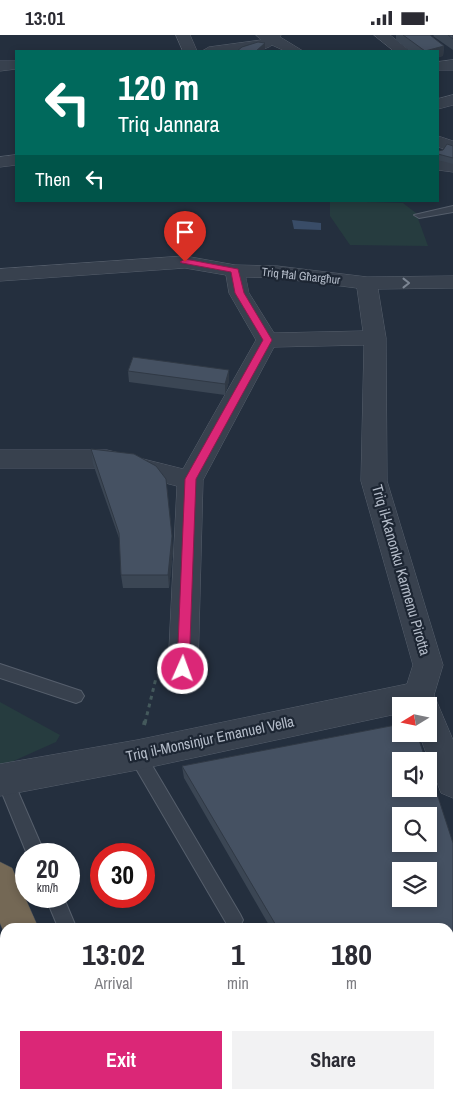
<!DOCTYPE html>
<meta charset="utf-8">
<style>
body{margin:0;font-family:"Archivo Narrow",sans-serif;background:#f2f2f3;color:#2b2b33;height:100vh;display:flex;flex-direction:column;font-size:19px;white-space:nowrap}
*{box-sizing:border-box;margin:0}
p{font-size:16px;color:#7c7c81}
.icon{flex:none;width:28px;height:28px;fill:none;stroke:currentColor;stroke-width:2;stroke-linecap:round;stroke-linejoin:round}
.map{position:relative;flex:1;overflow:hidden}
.details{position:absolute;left:0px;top:888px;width:454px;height:176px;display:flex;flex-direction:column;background:#fff;border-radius:15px 15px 0 0;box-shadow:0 2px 8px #0003}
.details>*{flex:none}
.guide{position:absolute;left:15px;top:15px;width:424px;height:152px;border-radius:0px;box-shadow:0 2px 8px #0003;background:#00695c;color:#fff;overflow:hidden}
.needle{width:32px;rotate:260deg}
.buttons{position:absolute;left:392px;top:662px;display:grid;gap:10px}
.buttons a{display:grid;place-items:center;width:45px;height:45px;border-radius:0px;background:#fff;box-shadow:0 2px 8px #0003;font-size:25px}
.speed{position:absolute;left:15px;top:808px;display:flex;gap:10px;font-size:25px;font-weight:700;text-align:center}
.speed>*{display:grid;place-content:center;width:65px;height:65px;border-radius:50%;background:#fff;box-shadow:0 2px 8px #0003;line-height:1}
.speed small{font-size:12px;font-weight:400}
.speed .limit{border:8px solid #d22;background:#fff;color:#111}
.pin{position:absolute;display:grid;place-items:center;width:42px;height:42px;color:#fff;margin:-51px -21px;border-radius:50% 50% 50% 0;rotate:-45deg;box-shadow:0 0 5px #0007}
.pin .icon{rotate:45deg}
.me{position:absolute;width:55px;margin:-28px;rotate:2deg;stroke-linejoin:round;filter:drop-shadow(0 0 4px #0008)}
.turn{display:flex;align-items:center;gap:18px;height:105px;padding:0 20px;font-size:22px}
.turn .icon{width:65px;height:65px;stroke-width:2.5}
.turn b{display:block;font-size:35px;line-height:42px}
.then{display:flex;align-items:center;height:48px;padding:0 20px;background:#0003;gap:10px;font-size:19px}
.eta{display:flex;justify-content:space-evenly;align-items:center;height:85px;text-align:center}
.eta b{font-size:30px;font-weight:700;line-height:35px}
.button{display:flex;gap:10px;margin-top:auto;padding:10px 20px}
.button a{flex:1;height:58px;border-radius:0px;background:#db2777;color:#fff;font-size:20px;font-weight:700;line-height:58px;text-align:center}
.button a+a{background:#f2f2f3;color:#2b2b33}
.status{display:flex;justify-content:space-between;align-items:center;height:35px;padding:0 25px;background:#fff;direction:ltr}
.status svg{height:14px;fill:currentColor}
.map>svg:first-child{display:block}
</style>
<div class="status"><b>13:01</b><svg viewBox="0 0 49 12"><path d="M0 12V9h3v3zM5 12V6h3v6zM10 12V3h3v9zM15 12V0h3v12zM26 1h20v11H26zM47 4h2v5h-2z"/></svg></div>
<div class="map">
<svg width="453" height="1063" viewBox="0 0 453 1063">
<rect width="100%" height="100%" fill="#242f3e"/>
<path fill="#263c3f" d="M330 166 403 168 416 178 428 211 350 210 330 181Z
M0 667 60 700 56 707 0 732Z"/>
<path fill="#394c67" d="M292 185 321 188V195L294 194Z"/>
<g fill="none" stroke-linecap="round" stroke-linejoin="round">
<g stroke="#565f6c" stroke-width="2">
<path id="lane" d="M453 171V177L419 183 414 180Z
M0 629 81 656 84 661 81 666 76 668 0 643Z
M137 712 143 715 240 879 243 885 240 891H228L131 725 129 720 131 715Z
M4 735 10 738 45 819H27L0 753V737Z
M45 861H63L76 892H58Z
M128 1059H148L149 1063H129Z"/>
</g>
<g stroke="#565f6c" stroke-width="1">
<path id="street" d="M176 0H190L197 16H183Z
M256 0H281L280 2 303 16H285L272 10C260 20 218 17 202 16L209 12 261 5Z
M374 0H390L410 16H394Z
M453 25V35H438V27Z
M0 26H16V34L0 36Z
M453 60V70L438 74V64Z
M438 101 453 106V117L438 112Z
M16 120V130L0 132V122Z
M438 125 453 127V137L438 135Z
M185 221 235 230 277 231 367 242 453 241V253L378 254 386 303 387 446 443 630 434 660 453 705V763L441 758 419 699H429V671H401V678L137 735 0 761V729L137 705 407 649 413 630 361 446 364 310 274 312 203 445 198 634 194 643 183 647 172 643 168 634 177 451 107 433H0V415H107L183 434 256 305 229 258 226 240 185 233 0 246V234ZM246 242 277 243 357 253 363 296 274 298 249 258Z"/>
</g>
<g stroke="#434c59" stroke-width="1">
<path id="highway" d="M0 827 12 833 38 892H5V900L0 888Z
M0 994 5 996V1059H36L37 1063H0Z
M63 1059H103L104 1063H64Z"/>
</g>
<path stroke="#44595c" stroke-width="3" stroke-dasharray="4 4" stroke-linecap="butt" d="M145 688 156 643"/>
<path stroke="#44595c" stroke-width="4" stroke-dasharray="5 5" stroke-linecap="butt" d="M144 690 145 686"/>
<use href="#lane" fill="#38414e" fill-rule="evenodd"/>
<use href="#street" fill="#38414e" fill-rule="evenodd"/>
<use href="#highway" fill="#746855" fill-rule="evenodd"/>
</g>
<path fill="#3b4654" d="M396 0H430L444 11 443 21 438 22V16H410L396 5Z
M434 0H453V15L433 1Z
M453 111V129L438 125V116Z
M229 335V346L225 360 129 347 128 336Z
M91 414 173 515 169 553H123L121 540 120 506 93 429Z
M401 689 449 892H270L184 743 182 731Z"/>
<path fill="#303945" d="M265 8V14L262 16H256Z
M444 11 443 21 438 22V16H425Z
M229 335V346L225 360V349Z
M172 501 173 515 169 553 168 540Z"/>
<path fill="#455162" stroke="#303945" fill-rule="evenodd" d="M403 0H430L444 11 425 16Z
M448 0H453V4Z
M258 7 265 8 256 16H237L242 12Z
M447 109 453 111V123L438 119V116L443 115Z
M133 322 229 335 225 349 128 336Z
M91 414 134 419 156 431 166 444 172 501 168 540H121L119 498Z
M401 689V699H417L426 726H401V754H429V734L453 808V1063H226L227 1059H449V892H277L182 731ZM401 781H429V809H401ZM401 836H429V864H401Z"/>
<defs><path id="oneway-chevron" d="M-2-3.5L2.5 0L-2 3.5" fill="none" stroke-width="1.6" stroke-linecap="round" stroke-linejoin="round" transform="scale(1.25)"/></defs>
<use stroke="#7c8592" href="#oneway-chevron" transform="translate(406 248)"/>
<path fill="#db2777" stroke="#8e194d" d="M185 224 238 234 244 258 272 305 196 444 189 634 183 639 177 634 185 444 263 305 235 258 231 237 182 228 180 227Z"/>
<g text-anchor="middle" stroke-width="4.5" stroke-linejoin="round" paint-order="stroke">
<g font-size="12" fill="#b4bcc9" stroke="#1d2633">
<text transform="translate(301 241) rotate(6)" y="4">Triq Ħal Għargħur</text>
</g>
<g font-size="15" fill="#b4bcc9" stroke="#1d2633">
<text transform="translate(401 535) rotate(74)" y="5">Triq il-Kanonku Karmenu Pirotta</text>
<text transform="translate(210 704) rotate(-12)" y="5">Triq il-Monsinjur Emanuel Vella</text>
</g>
</g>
</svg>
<div class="buttons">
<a><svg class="needle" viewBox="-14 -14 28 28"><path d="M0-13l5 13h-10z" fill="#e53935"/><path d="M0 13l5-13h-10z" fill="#7c7c81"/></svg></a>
<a><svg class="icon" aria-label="sound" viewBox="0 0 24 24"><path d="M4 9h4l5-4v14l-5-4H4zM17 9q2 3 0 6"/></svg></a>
<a><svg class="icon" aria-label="search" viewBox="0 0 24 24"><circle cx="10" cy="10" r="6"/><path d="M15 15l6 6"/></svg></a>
<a><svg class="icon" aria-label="layers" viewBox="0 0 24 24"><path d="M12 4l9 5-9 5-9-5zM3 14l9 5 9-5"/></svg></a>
</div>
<div class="speed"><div>20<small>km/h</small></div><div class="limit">30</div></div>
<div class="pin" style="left:185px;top:227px;background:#d93025"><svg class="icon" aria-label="arrive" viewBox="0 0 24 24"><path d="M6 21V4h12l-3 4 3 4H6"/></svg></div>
<svg class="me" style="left:183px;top:634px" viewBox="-20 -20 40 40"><circle r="17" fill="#db2777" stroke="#fff" stroke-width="3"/><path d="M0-11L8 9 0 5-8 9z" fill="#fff"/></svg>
<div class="guide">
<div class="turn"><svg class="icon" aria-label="left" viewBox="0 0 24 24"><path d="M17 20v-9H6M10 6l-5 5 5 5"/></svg><div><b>120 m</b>Triq Jannara</div></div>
<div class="then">Then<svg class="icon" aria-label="left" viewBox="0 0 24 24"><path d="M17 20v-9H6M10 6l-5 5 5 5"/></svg></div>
</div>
<section class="details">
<div class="eta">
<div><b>13:02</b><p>Arrival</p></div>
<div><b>1</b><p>min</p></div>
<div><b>180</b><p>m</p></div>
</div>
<div class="button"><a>Exit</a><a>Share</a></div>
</section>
</div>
